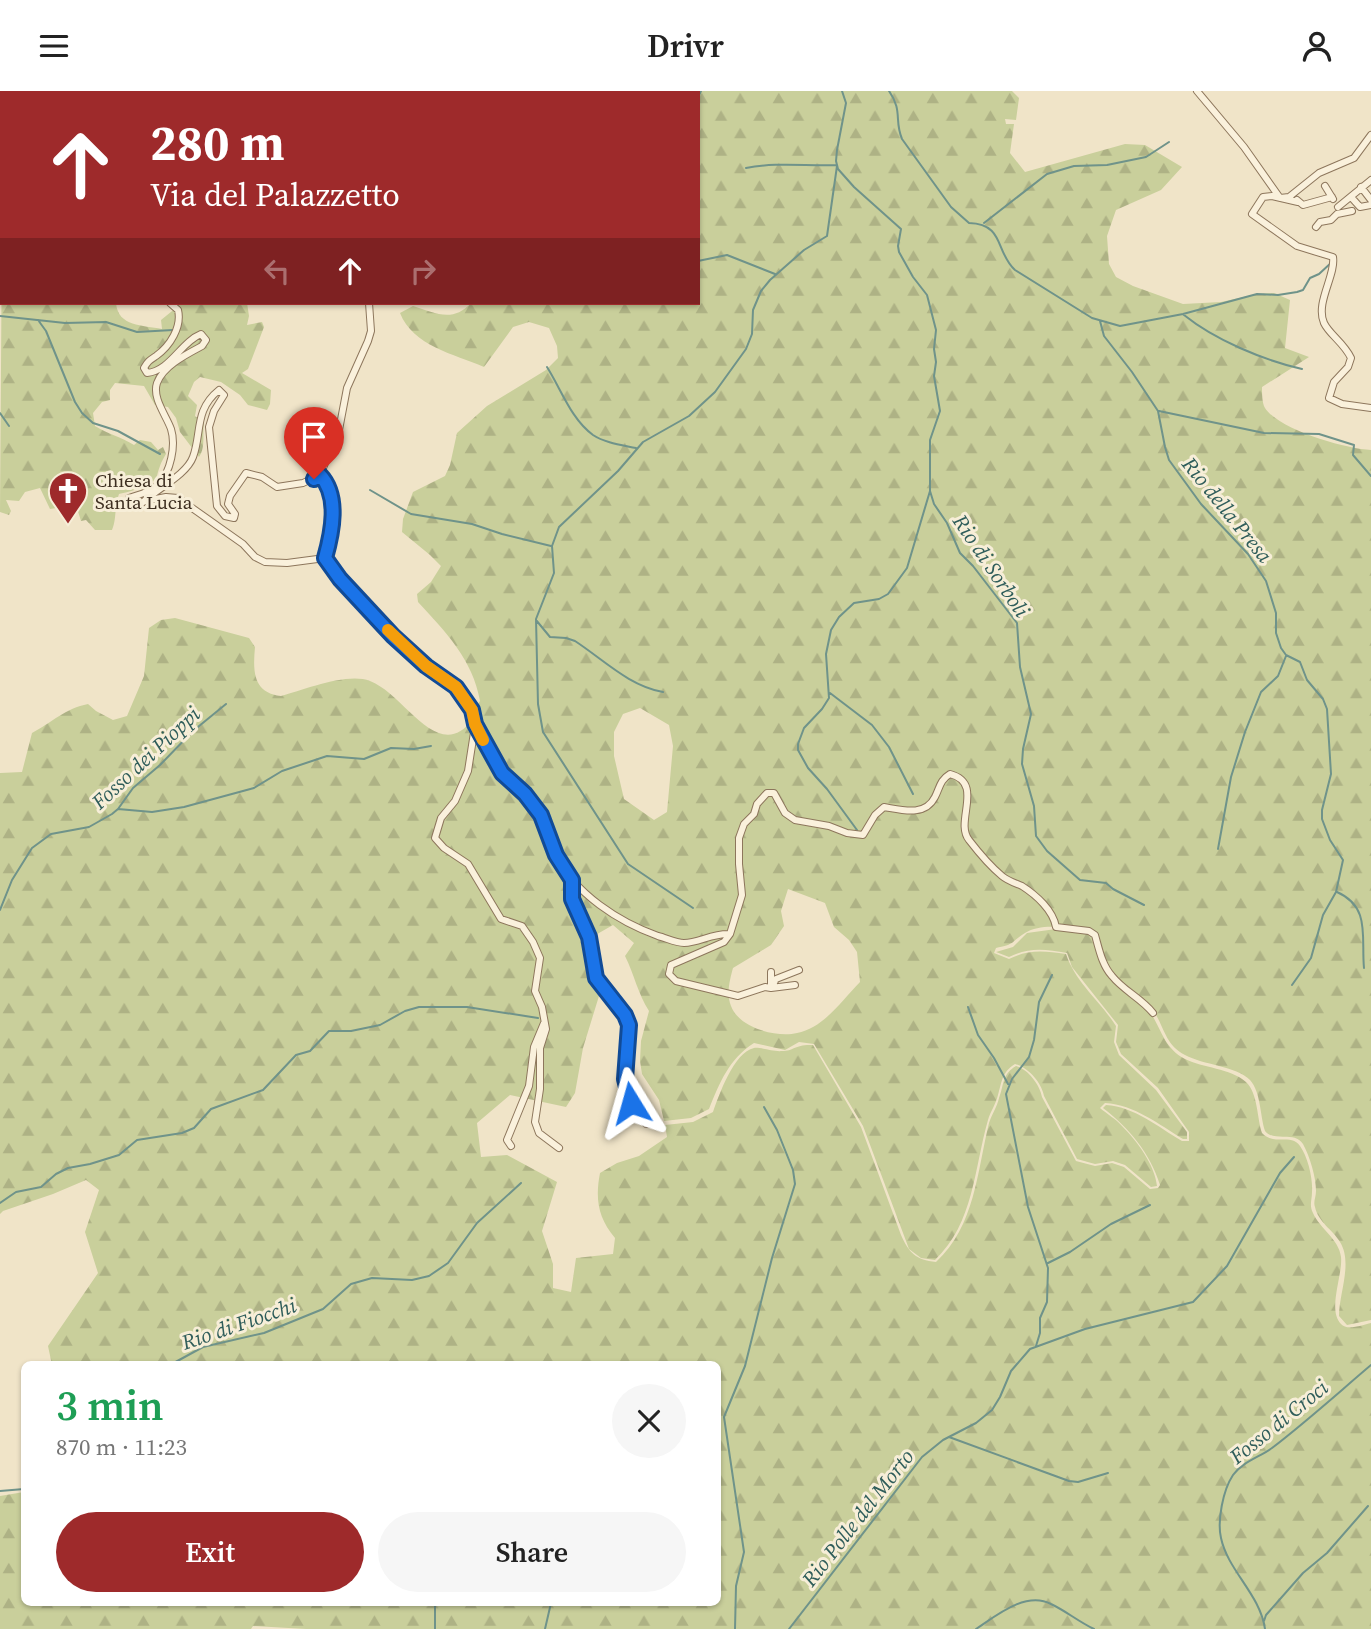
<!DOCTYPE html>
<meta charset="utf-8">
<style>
body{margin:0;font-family:"Source Serif 4",serif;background:#f6f6f6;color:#222;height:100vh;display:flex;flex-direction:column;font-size:26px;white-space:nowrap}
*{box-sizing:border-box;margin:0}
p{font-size:23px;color:#767676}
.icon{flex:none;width:38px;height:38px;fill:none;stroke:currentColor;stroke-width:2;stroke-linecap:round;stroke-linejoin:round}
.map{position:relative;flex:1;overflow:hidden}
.drawer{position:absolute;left:21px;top:1270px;width:700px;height:245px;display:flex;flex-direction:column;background:#fff;border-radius:10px;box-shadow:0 2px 5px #0004}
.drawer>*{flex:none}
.banner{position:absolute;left:0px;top:0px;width:700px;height:214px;box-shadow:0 2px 5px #0004;background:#9e2a2b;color:#fff;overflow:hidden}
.pin{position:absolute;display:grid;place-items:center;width:60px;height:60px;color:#fff;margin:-72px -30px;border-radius:50% 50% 50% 0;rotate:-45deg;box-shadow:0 0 7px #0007}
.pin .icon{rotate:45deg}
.me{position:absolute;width:77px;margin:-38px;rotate:352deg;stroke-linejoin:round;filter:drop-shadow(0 0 5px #0008)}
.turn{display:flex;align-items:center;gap:24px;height:147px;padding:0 35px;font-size:32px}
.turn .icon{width:91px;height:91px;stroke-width:2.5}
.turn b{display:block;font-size:49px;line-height:60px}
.lanes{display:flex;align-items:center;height:66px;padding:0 35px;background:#0003;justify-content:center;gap:35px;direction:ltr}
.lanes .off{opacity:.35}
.round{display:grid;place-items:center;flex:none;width:74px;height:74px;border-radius:37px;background:#f6f6f6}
.head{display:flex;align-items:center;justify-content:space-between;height:119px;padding:0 35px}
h1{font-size:42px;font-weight:600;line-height:52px;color:#1e9e55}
.primary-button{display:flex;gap:14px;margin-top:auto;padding:14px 35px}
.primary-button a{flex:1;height:80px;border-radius:42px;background:#9e2a2b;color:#fff;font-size:28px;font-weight:600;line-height:80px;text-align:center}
.primary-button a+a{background:#f6f6f6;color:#222}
header{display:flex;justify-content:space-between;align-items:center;height:91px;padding:0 35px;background:#fff;font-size:32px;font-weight:600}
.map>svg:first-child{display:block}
</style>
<header><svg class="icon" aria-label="menu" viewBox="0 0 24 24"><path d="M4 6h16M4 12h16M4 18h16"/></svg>Drivr<svg class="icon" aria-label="person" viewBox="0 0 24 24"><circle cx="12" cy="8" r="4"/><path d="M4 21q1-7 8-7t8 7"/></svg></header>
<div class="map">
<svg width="1371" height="1538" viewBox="0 0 1371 1538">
<defs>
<pattern id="forest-firs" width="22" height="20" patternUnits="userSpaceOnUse" patternTransform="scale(1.75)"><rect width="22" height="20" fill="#c9cf9b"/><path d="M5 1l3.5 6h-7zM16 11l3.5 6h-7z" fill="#aeb285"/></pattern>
</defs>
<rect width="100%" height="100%" fill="#f0e4c8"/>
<path fill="url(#forest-firs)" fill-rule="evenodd" d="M207 0H1012L1019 7 1016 29 1005 28 1006 33H1014L1010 62 1025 81 1125 53 1145 54 1182 76 1161 99 1116 119 1107 145 1109 173 1116 186 1133 195 1183 213 1221 211 1257 203 1274 202 1290 209 1285 257 1309 266 1262 296C1262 302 1262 312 1265 317 1279 339 1346 358 1371 359V1229L1347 1234 1339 1225C1339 1202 1353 1172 1340 1151 1333 1139 1318 1131 1315 1116 1313 1111 1316 1106 1316 1100 1316 1086 1310 1066 1303 1053 1294 1039 1275 1052 1265 1040 1260 1025 1261 1001 1250 989 1236 975 1203 974 1185 964 1166 954 1165 939 1155 922 1149 910 1137 905 1127 898 1109 883 1102 865 1097 843 1077 838 1044 830 1025 842 1010 851 1017 853 996 857L994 862 1009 868C1029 858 1044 860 1066 863 1075 891 1101 911 1116 935L1114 951 1119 964 1156 999 1187 1041V1048H1183C1158 1033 1135 1014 1105 1012L1100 1017C1107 1023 1116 1028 1122 1035 1137 1050 1155 1074 1157 1095L1151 1096 1125 1074 1113 1070 1095 1073 1077 1068 1044 1005C1042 992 1028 976 1015 973 1002 981 1002 990 998 1004 996 1013 990 1021 988 1029 974 1078 974 1132 935 1169L921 1167 909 1158 863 1035 814 953 799 951 785 959 754 952C729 968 720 991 709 1018L691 1027 664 1030 659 1009 642 983 640 970 641 950 649 920C638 903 634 883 625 865L634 852 613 834 592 846 590 845 573 808 574 787 558 763 543 723 527 702 504 681 494 665 474 618 480 610C473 569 445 540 418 511L417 503 431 491 441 475 430 464 402 441 403 428 413 401 445 385 450 374 457 342 487 315 546 279 558 267 557 255 549 237 529 231 513 236 484 276C454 263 413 255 400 222L413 215C435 222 453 232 471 212H698V2ZM640 617 669 634 673 655 667 721 654 729 624 708 614 665V641L623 623ZM788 798 825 812 834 836 849 849 857 861 860 891C842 909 824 937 797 942 777 947 739 937 731 915 726 903 730 888 733 877L771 854 784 835 781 820Z
M2 133V212H116C118 236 143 234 162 238L161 229 182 212H247L249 225 247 234 262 231 264 236 248 278 242 282 271 299 270 313 267 319 248 314 240 304 221 291 200 286 194 291 188 305 197 314 195 325 204 332C202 343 206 356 199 366L180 341 176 327 168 316 155 314 144 295 115 292 110 299V309L102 311 93 322 95 335C108 343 121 346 134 354L140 349 151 351 158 359 163 356 166 363C161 371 159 377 157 385 153 395 129 401 119 403 114 416 117 427 112 439H95L86 429 81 430 76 414 50 418 40 397 25 401 19 410 6 409 11 420 9 424 0 421Z
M175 527 249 547 255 556C253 578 252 602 281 605 304 599 347 581 370 590 405 603 438 675 473 628V634L500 684 523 705 538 725 553 766 570 791 586 847 589 882 599 905 583 957 575 1002 566 1016 510 1004 477 1032 481 1066 507 1064 557 1091 542 1140 553 1173V1197L571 1201 576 1167 613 1163 615 1147C598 1127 595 1108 600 1082L617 1072 639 1065 667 1046 665 1034 693 1031 713 1021C719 1004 734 961 754 957 760 956 774 961 782 960 794 960 795 953 813 954L861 1036 901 1144C909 1162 916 1169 936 1171 975 1135 977 1081 989 1032 992 1023 997 1016 999 1007 1004 994 1002 983 1016 975 1028 978 1040 994 1042 1006L1076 1070 1095 1075 1112 1072 1124 1076 1150 1098 1158 1097 1160 1094C1150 1062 1129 1037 1103 1017L1106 1014C1135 1016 1158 1036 1182 1050H1189V1041L1158 997 1121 963 1116 951 1118 934 1072 876 1067 862C1045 858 1029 856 1009 866L996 861 1013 856 1027 842 1056 838 1088 842 1093 846C1099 868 1106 886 1125 901 1133 908 1143 912 1150 921 1162 939 1164 957 1185 968 1203 977 1230 977 1246 991 1258 1002 1257 1027 1262 1042 1274 1055 1291 1042 1300 1055 1308 1066 1313 1088 1312 1101 1312 1109 1309 1114 1313 1122 1320 1138 1339 1148 1341 1166 1343 1184 1327 1219 1341 1233 1347 1240 1362 1234 1371 1232V1538H306L253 1535 251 1538H0V1405L24 1401V1512H718V1274H52L48 1255 98 1182 85 1141 99 1099 86 1089 53 1103 3 1120 0 1123V682L22 681 32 642C51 632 66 617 88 613L96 620 113 629 127 625 144 585 149 537 161 529Z"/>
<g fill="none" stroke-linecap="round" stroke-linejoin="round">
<path stroke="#6f938a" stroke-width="2" d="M842 0 846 12 837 59 836 70 838 78 854 96 901 138 898 155 899 161 913 186 927 204 936 239 934 258 936 271 934 285 940 320 930 349V400L934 413 947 432 960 462 973 475 1017 532 1020 576 1031 623 1023 658 1022 673 1034 715 1036 745 1047 760 1080 789 1106 792 1113 798 1144 814
M889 0C903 20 894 29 902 48L951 116 969 132C1005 133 995 161 1015 179L1092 227 1120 235 1183 223 1257 203 1278 204 1297 201 1303 199 1310 187 1319 183 1332 171
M85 2 86 0
M221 2 222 0
M451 2V0
M698 6 701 0
M746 77C776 71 805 75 836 74
M984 132 1047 83 1074 75 1107 74 1146 66 1169 51
M698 170 727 164 775 183
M0 187 2 185
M1184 224C1215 249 1263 269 1302 278
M0 225 65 232 106 231 137 241 173 239
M38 229 46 240 75 311 82 322 93 332 118 340 160 363
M1100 230 1104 245 1132 281 1158 320 1165 356 1169 369 1201 413 1248 463 1266 490 1276 522V542L1281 557 1286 564 1300 571 1307 589 1323 608 1327 618 1331 683 1322 719V728L1330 749 1343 769 1336 801 1323 824 1311 867 1292 894
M547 276C561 298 571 328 593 344 605 352 622 354 636 357
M1159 320 1264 342 1319 343 1354 354 1353 364 1371 385
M0 322 9 335
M370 399 411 423 472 433 502 443 551 455
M536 529 550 546 566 547 575 550C604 569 629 595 663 601
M830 602 872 634 889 656 913 703
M118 718 152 721 184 716 254 697 282 680 327 665 364 668 391 657 414 658 431 655
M857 739 827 698 808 677 798 659V653L804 637 822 618 829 607 826 563 831 539 839 526 854 512 879 508 888 503 907 477 930 400
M1218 758 1231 686 1245 641 1261 601 1278 585 1286 565
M1337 801C1371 816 1361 846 1364 877
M693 817 628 773 543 641 538 613 536 528 554 482 552 455 559 436 618 380 643 351 689 325 715 301 746 258 752 243 753 219 761 200 770 189 804 159 827 145 837 75
M0 819 12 789 32 757 51 743 89 736 112 723 118 718 133 697 160 674 193 640 226 613
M968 916 978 944 994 967 1008 993
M0 1112 16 1101 41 1096 56 1083 68 1077 90 1073 119 1064 137 1049 182 1042 194 1037 211 1018 263 999 296 964 310 960 329 940H351L380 934 405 920 419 916H467L538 927
M1048 1172 1070 1161 1111 1133 1150 1114
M1036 1255 1040 1242V1227L1047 1211 1048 1177 1028 1116 1006 1003 1012 988 1029 966 1034 949 1039 911 1052 884
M170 1274 203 1256 264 1242 323 1218 351 1193 372 1187 412 1189 429 1185 448 1172 477 1132 521 1092
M949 1346 1069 1390 1078 1391 1108 1382
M0 1400 24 1398
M1264 1530 1266 1524 1303 1482 1327 1462 1368 1415
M435 1538V1512
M545 1538 551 1512
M735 1538 736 1495 744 1461 724 1326 745 1275 772 1167 795 1093 793 1079 777 1039 764 1016
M789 1538 922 1366 943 1349 976 1332 992 1319 1000 1306 1011 1280 1030 1258 1085 1238 1193 1211 1227 1175 1280 1082 1294 1066
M976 1538C997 1524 1026 1500 1051 1513 1066 1520 1079 1531 1094 1538
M1265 1538C1260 1503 1228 1480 1221 1447 1217 1430 1223 1399 1233 1384 1242 1371 1260 1366 1272 1357 1306 1331 1338 1302 1371 1274"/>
<g stroke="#8d765c" stroke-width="8">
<path id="minor" d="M1197 0 1244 56 1280 107 1289 106 1319 82 1354 67 1371 44
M0 43H2
M1325 95 1333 108
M1361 96 1371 109
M1351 106 1360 116 1371 114
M1297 109 1303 114 1332 106
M1298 111 1272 105 1263 106 1252 123 1297 155 1333 166C1336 184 1315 212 1324 232 1329 243 1344 252 1351 267L1348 276 1334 291 1329 307 1342 313 1371 317
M1338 116 1371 89
M1316 136 1320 131 1331 129 1337 123 1352 120
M170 212 178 219C182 236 170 255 156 265 150 269 148 270 144 277L147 282C170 280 181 251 201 243L206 249 202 255C187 263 163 275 157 292 152 307 166 324 171 338 176 354 171 381 158 394 151 401 138 404 129 407L128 412 132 416 140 414C154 399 186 385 193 366 202 342 194 319 219 299L224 304 214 320 209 336 217 415 225 425 234 427 235 423 228 413 230 405 246 382 262 386 277 396 303 392 320 384C340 406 332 441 325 467 353 507 389 544 427 575 436 583 449 588 457 597 475 617 479 644 493 668 505 688 524 701 538 720 547 733 549 750 556 764 575 803 619 831 658 845 666 847 676 852 684 852 699 852 712 842 730 843L742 804 739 773V747L744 733 754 723 757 713 767 702H774L785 722 795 729 829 735 847 742 863 744 875 724 884 716C902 719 925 726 935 706 940 696 940 689 950 683 985 692 954 731 969 749 979 762 990 775 1002 785 1008 790 1015 792 1022 795 1036 804 1053 819 1056 836L1089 840 1095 844C1099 858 1102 874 1112 885 1124 900 1141 907 1153 922
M320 384 339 339 347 297 368 250 371 240 369 212
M145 410 166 406 178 407 243 453 255 466 265 471 287 472 325 467
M475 635 468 680 455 710 441 727 435 747 444 757 468 773 501 828 522 835 533 851 540 867 535 900 542 916 546 938 540 957V998L535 1031 539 1042 559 1057
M572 789V808L588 846 596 887 625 924 629 934 625 988 631 1012 646 1033 656 1032
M730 843 724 851 671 874 669 883 676 890 738 905 765 896 771 897 776 888 799 879
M771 881V897L795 894
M511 1055 507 1049 529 995 534 956 544 932"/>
</g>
<g stroke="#5b4430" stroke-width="10">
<path id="major" d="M38 2 40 0
M0 33 2 32"/>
</g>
<use href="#minor" stroke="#faf1dc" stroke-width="6"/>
<use href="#major" stroke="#f3d9a0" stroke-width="8"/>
</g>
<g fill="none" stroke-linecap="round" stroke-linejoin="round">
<g stroke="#114b97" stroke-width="18">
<path id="route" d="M314 388 320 384C340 405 332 442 325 467L340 488 393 545 426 575 456 596 472 619 475 633 502 682 525 703 541 724 556 764 572 789V808L589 846 596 887 625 924 629 934 625 988 631 1012"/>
</g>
<use href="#route" stroke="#1a73e8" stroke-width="12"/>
<path stroke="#f59e0b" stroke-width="12" d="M388 539 426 575 456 596 472 619 475 633 483 649"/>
</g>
<defs>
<g id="church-pin" transform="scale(2.0125)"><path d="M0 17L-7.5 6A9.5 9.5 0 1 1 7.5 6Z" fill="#9e2a2b" stroke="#f7eed8"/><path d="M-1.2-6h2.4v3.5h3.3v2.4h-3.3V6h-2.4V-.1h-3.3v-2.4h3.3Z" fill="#fff"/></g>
</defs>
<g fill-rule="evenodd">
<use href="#church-pin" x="68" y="400"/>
</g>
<g text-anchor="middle" stroke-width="6" stroke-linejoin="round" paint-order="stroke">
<g font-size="19" fill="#3d2e20" stroke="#f7eed8" text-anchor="start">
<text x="95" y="396">Chiesa di<tspan x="95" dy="22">Santa Lucia</tspan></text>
</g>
<g font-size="21" font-style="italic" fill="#2f5d5a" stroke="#f7eed8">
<text transform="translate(1227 419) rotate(51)" y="7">Rio della Presa</text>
<text transform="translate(991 475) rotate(56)" y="7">Rio di Sorboli</text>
<text transform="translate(146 667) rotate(-43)" y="7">Fosso dei Pioppi</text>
<text transform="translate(239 1233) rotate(-19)" y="7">Rio di Fiocchi</text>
<text transform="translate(1279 1331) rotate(-39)" y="7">Fosso di Croci</text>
<text transform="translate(858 1427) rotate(-52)" y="7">Rio Polle del Morto</text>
</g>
</g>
</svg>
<div class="pin" style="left:314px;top:388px;background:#d93025"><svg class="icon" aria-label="arrive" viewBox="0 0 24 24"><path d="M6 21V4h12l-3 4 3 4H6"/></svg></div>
<svg class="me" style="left:631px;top:1012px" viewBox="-20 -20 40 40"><path d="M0-17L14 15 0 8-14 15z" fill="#1a73e8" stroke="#fff" stroke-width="4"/></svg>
<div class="banner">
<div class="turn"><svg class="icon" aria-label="ahead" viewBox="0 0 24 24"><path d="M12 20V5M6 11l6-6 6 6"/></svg><div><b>280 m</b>Via del Palazzetto</div></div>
<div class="lanes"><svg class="icon off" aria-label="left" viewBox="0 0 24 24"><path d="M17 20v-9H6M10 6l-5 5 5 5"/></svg><svg class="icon" aria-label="ahead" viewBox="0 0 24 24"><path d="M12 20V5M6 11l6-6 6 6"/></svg><svg class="icon off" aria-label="right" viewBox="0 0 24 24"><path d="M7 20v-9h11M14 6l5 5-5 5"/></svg></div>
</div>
<section class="drawer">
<div class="head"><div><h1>3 min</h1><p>870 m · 11:23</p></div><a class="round"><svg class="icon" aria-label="close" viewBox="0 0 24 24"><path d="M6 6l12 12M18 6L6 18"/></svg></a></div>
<div class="primary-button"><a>Exit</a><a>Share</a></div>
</section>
</div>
